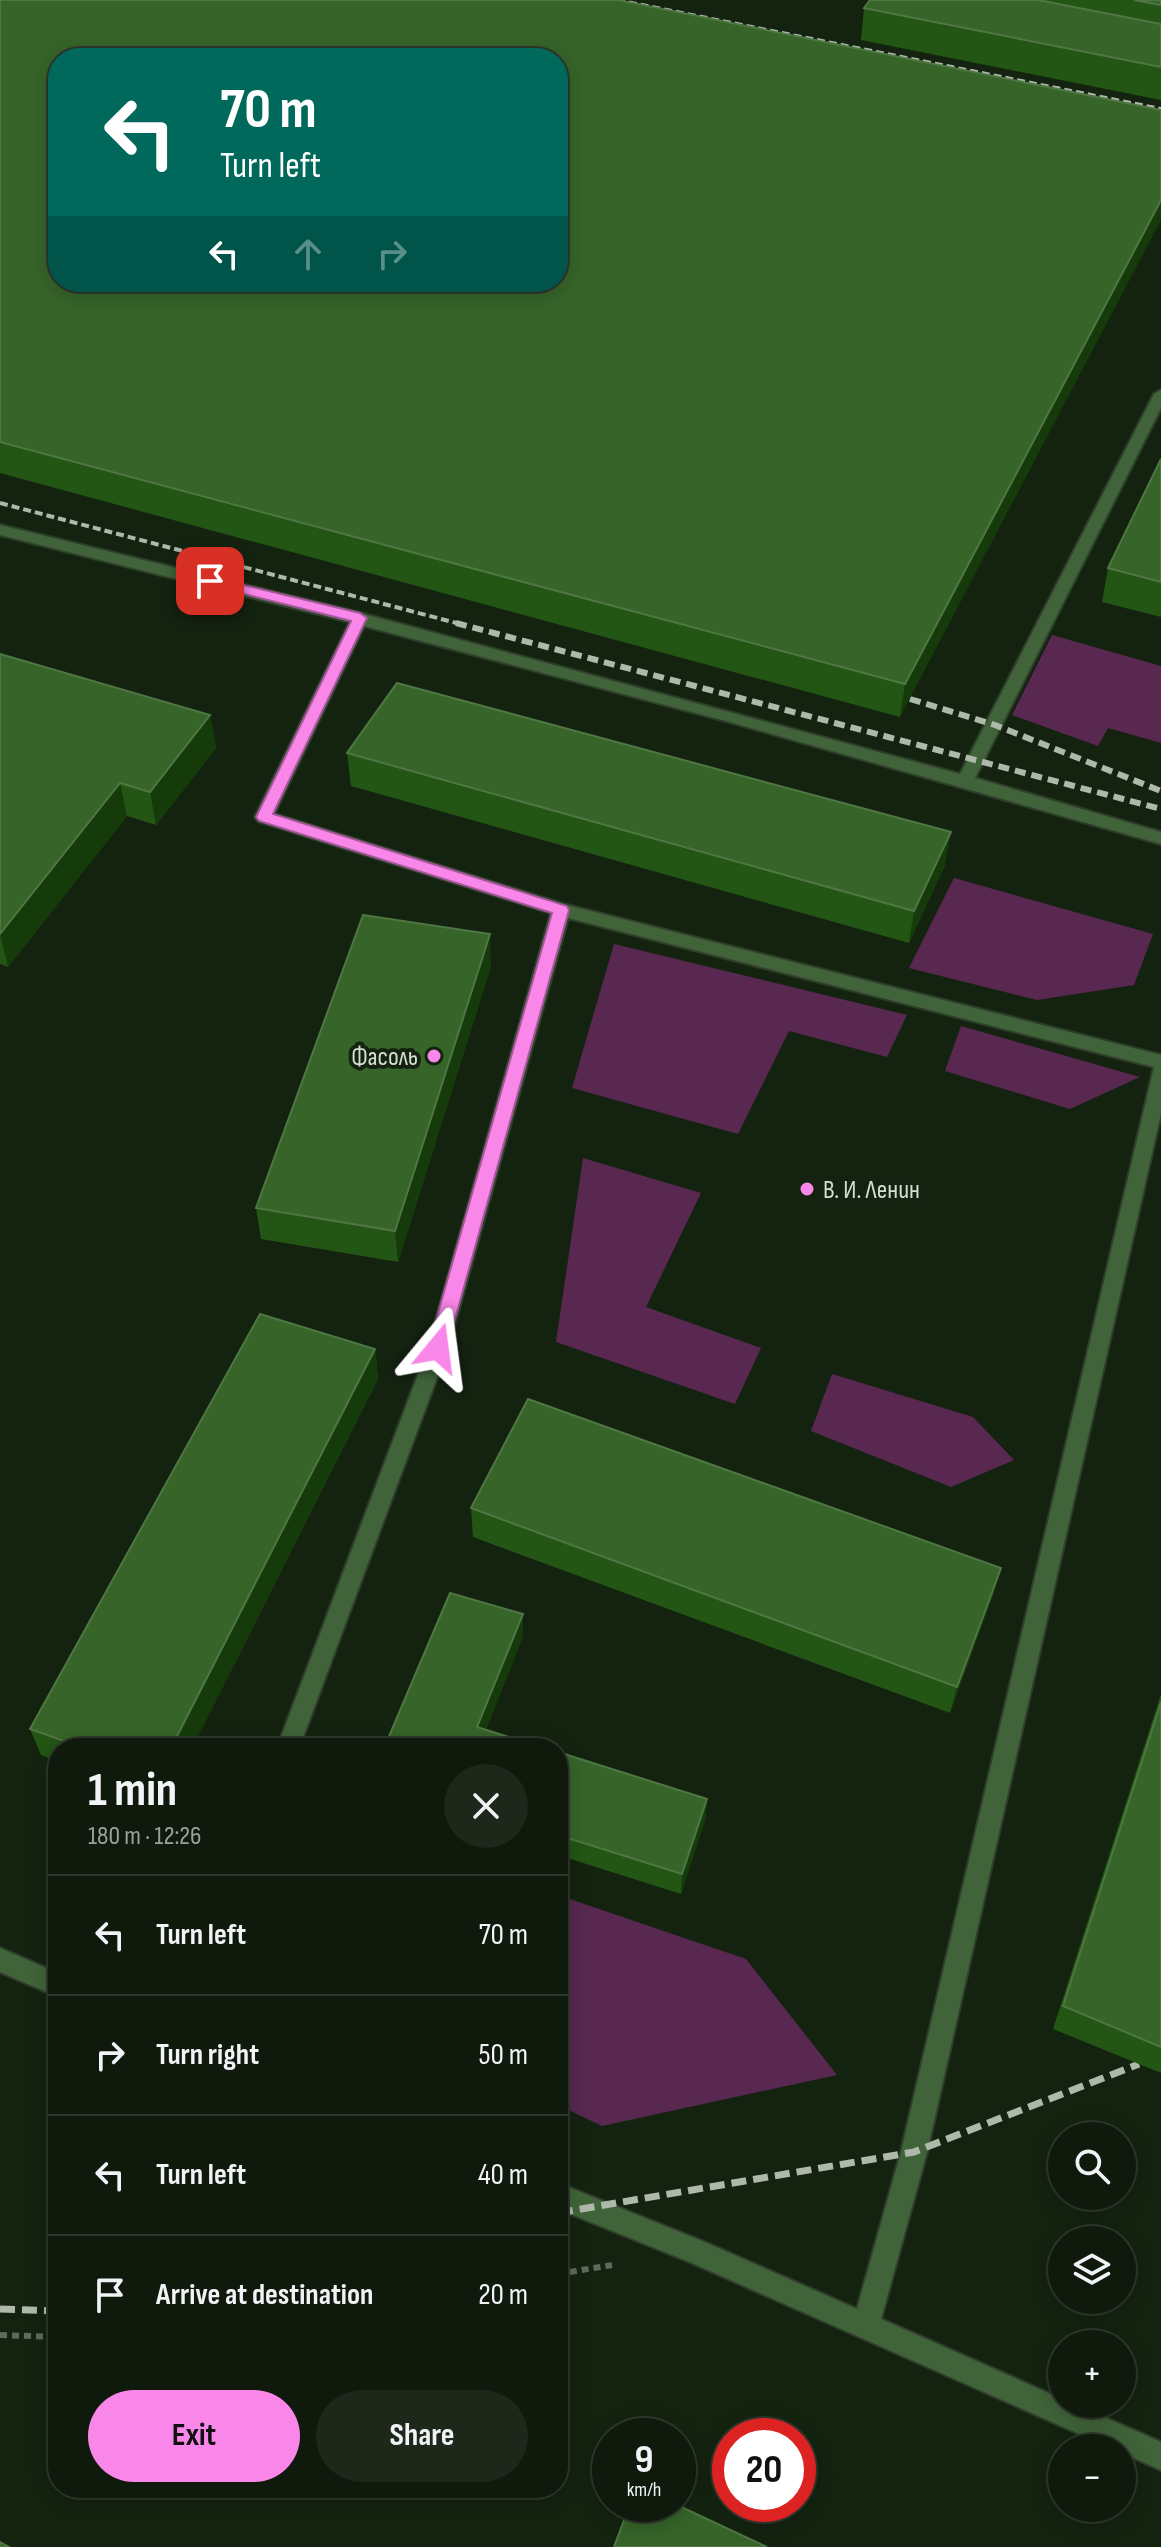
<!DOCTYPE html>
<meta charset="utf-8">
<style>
body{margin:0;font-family:"Sofia Sans Condensed",sans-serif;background:#1d271a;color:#f1f3f6;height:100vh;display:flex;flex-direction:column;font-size:30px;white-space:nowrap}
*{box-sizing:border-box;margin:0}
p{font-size:26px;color:#9ba19d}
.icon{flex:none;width:44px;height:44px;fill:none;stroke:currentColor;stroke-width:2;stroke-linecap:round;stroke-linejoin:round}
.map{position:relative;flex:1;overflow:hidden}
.drawer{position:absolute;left:48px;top:1738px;width:520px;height:760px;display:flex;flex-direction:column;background:#0f1a0c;border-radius:32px;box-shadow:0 4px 20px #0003,0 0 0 2px #2f382d}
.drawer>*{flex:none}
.banner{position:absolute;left:48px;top:48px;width:520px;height:244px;border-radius:32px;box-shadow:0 4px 20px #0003,0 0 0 2px #2f382d;background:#00695c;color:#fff;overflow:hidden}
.tools{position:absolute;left:1048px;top:2122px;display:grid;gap:16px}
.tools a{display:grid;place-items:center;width:88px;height:88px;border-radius:50%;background:#0f1a0c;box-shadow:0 4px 20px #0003,0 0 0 2px #2f382d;font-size:40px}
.speed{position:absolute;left:592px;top:2418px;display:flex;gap:16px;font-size:40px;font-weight:700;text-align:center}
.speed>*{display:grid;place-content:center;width:104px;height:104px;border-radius:50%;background:#0f1a0c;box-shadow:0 4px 20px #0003,0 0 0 2px #2f382d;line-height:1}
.speed small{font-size:20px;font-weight:400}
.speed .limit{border:12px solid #d22;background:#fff;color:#111}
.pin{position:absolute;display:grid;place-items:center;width:68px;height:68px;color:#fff;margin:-34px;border-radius:16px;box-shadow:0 4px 12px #0006}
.me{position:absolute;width:88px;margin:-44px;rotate:16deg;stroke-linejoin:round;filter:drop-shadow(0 0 6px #0008)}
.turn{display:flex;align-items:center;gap:28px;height:168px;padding:0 40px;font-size:36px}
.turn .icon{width:104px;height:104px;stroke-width:2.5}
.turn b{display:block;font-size:56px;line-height:68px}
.lanes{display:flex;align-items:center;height:76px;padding:0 40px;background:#0003;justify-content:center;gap:40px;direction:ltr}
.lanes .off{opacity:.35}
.round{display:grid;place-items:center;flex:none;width:84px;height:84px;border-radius:42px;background:#1d271a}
.head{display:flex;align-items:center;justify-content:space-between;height:136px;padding:0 40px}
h1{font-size:48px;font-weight:700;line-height:60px}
.button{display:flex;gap:16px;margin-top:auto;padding:16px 40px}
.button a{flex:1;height:92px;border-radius:48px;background:#f987e9;color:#111;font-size:32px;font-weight:700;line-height:92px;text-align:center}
.button a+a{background:#1d271a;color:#f1f3f6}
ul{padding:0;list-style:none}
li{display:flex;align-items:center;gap:24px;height:120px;padding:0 40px;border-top:2px solid #2f382d}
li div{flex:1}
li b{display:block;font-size:30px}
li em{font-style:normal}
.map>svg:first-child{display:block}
</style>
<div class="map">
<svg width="1161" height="2547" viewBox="0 0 1161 2547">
<rect width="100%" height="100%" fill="#142310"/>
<path fill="#582851" d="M1052 635 1161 666V743L1108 728 1098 746 1012 715Z
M954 878 1153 934 1134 985 1037 1000 909 968Z
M614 944 907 1015 887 1057 789 1031 738 1134 572 1088Z
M961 1026 1140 1077 1070 1109 945 1071Z
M583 1158 701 1193 646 1307 761 1348 735 1404 556 1342Z
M832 1374 973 1417 1014 1460 951 1487 811 1431Z
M558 1895 746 1959 837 2075 602 2126 558 2105Z"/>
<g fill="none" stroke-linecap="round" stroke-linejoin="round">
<g stroke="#2f3d2b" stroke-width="4">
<path id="lane" d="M1161 390V408L975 778 1161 832V844L726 721 364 626 274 814 563 904 1161 1055V1113L927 2152 881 2319 1062 2399V2404H1074L1161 2442V2470L1122 2453V2448H1111L692 2263 558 2209V2183L707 2243 857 2309 901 2152 1154 1067 568 918 448 1348 299 1748H277L428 1348 551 913 258 821 255 817 350 622 0 535V525L360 613 960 774 1154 394Z
M0 1948 58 1973V1997L0 1972Z"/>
</g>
<path stroke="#5e6b5b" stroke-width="6" stroke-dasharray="7 5" stroke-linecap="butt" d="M558 2274 612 2265
M0 2335 58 2337"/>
<use href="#lane" fill="#406339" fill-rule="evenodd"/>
<path stroke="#aeb9ac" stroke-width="4" stroke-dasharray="8 4" stroke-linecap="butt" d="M617 0 1161 109
M0 503 464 625"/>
<path stroke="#aeb9ac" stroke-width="6" stroke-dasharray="11 6" stroke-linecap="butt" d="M456 623 1161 809
M910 699 995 725 1161 791"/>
<path stroke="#aeb9ac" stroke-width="7" stroke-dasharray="15 7" stroke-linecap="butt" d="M558 2213 914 2152 1139 2064
M0 2309 58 2311"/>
</g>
<path fill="#235514" d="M0 0 1161 110 900 717 0 473Z
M870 0H1161V100L861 40 864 8Z
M1161 459V617L1102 602 1108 568Z
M0 654 210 715 216 748 156 825 127 816 8 967 0 964Z
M347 753 945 865 909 943 351 786Z
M491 966 398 1262 261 1239 256 1208Z
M375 1349 378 1379 192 1748H58V1761L41 1755 30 1729Z
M471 1508 1001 1568 993 1595 950 1713 473 1537Z
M1161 1694V2073L1053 2029Z
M558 1752 707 1799 705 1820 681 1894 558 1855Z"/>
<path fill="#153b0a" d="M1161 200V220L900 717 905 684Z
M210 715 216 748 156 825 150 792Z
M120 783 127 816 8 967 0 934Z
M951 832 945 865 909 943 914 911Z
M490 934 491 966 398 1262 395 1231Z
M375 1349 378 1379 192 1748H171Z
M1001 1568 993 1595 950 1713 957 1687Z
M523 1614V1637L479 1748 477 1727Z
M707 1799 705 1820 681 1894 682 1874Z"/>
<path fill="#366429" stroke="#4f7743" stroke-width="2" fill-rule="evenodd" d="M0 0H618L1161 110V200L905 684 0 442ZM58 58H558V282H58Z
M870 0H1038L1161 24V67L864 8Z
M1134 0H1161V5Z
M1161 459V582L1108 568Z
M0 654 210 715 150 792 120 783 0 934Z
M397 683 951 832 914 911 347 753Z
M363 915 490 934 395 1231 256 1208Z
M260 1314 375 1349 171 1748H84L30 1729Z
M528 1399 1001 1568 957 1687 471 1508Z
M450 1593 523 1614 477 1727 544 1748H384Z
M1161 1702V2047L1063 2006Z
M558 1752 707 1799 682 1874 558 1835Z
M630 2504H675L767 2547H614Z
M0 2542 9 2547H0Z"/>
<path fill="#f987e9" stroke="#a25897" stroke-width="2" d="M210 577 360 613 367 618 273 814 567 906 569 910 447 1348 444 1353H431L428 1348 552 913 259 821 256 817 351 621 205 584 203 581Z"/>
<g fill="#f987e9" stroke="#142310" stroke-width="3">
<circle cx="434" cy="1056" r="8"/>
<circle cx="807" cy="1189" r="8"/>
</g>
<g text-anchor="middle" stroke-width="8" stroke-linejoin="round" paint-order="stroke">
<g font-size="26" fill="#d4ded2" stroke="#142310" text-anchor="end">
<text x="418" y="1065">Фасоль</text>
<text x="823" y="1198" text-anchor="start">В. И. Ленин</text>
</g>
</g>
</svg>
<div class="tools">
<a><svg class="icon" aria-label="search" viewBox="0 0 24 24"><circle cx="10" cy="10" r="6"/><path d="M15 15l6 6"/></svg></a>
<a><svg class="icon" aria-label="layers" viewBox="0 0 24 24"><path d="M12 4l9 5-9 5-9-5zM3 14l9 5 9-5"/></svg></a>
<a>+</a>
<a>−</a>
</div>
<div class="speed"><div>9<small>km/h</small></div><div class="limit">20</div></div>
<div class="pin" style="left:210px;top:581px;background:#d93025"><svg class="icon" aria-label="arrive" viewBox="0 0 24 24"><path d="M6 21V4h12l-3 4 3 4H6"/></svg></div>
<svg class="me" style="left:438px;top:1348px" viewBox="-20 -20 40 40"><path d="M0-17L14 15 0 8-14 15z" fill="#f987e9" stroke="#fff" stroke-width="4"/></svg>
<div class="banner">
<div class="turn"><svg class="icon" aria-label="left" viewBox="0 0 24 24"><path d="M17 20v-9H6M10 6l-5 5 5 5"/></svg><div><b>70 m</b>Turn left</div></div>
<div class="lanes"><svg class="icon" aria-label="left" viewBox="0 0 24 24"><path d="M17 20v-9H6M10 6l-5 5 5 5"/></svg><svg class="icon off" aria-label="ahead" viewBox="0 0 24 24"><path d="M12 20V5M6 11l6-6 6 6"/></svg><svg class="icon off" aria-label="right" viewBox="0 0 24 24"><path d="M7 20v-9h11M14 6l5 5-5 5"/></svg></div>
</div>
<section class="drawer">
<div class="head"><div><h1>1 min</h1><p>180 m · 12:26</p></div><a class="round"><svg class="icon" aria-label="close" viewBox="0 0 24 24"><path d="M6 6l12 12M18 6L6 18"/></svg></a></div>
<ul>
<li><svg class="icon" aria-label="left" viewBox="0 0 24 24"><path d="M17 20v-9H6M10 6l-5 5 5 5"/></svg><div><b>Turn left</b></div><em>70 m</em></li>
<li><svg class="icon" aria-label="right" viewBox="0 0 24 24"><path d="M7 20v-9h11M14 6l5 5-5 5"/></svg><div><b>Turn right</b></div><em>50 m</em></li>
<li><svg class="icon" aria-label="left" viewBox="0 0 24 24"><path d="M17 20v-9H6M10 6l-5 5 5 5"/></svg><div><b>Turn left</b></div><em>40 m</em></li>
<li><svg class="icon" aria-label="arrive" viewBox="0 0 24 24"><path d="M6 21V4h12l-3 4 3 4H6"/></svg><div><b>Arrive at destination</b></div><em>20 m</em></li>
</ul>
<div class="button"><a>Exit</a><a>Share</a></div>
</section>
</div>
